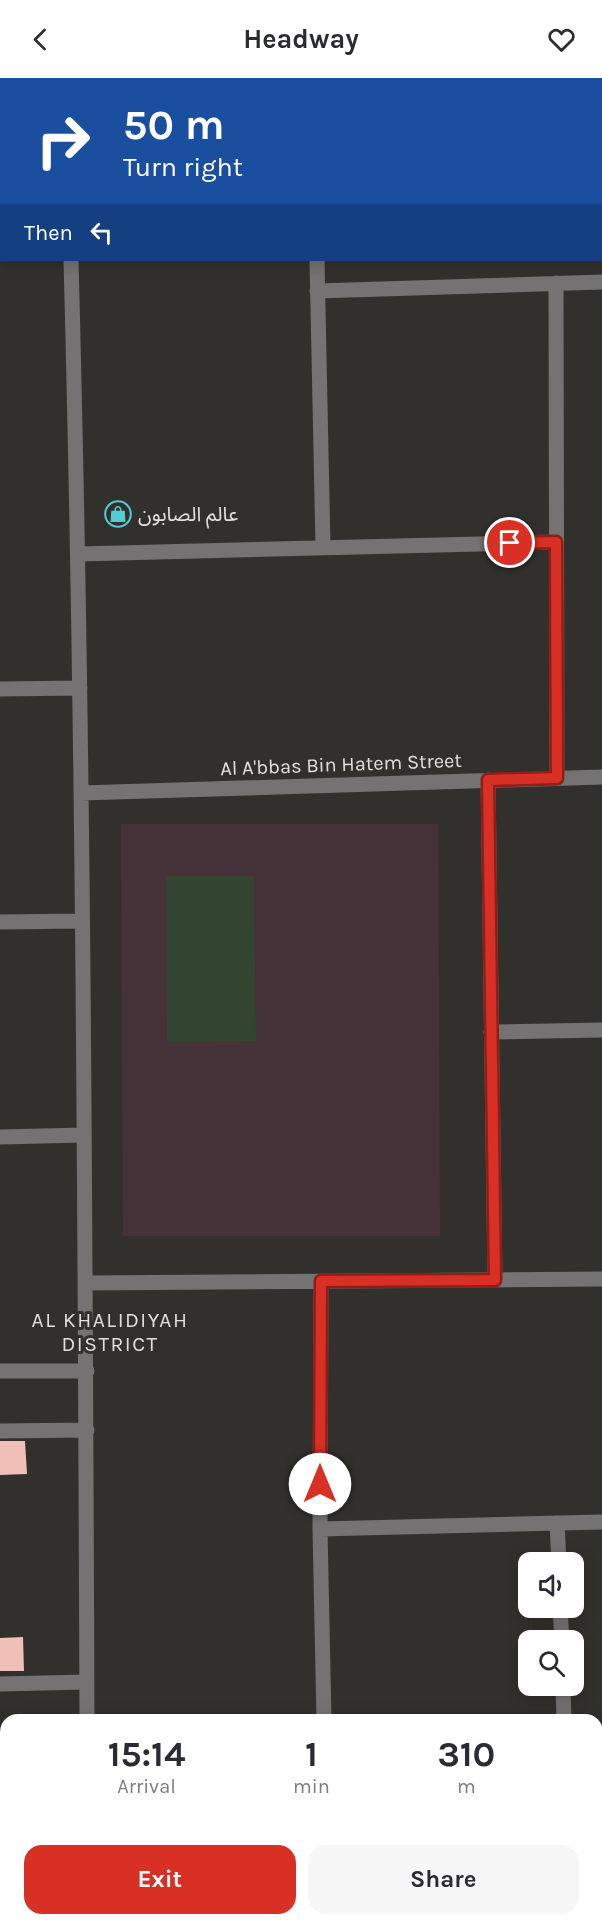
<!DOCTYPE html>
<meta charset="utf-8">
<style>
body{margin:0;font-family:Karla,"Noto Sans Arabic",sans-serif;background:#f7f7f7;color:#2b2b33;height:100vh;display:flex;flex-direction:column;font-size:22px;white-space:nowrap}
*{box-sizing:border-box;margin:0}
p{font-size:20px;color:#7c7c81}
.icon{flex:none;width:33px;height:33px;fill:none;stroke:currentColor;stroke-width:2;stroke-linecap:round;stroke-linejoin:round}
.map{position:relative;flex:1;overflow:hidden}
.drawer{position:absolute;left:0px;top:1636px;width:603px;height:212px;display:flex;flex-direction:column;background:#fff;border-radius:18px 18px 0 0;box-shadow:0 3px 15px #0003}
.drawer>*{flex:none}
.hud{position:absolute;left:0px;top:0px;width:603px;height:183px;box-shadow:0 3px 15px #0003;background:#1a4fa0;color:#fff;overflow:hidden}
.fabs{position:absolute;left:518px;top:1474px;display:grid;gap:12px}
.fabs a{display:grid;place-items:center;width:66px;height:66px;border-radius:12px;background:#fff;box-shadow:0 3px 15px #0003;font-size:30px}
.pin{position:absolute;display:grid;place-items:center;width:51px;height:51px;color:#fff;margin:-26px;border:3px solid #fff;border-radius:50%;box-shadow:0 2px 6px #0007}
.me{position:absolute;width:66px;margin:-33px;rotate:0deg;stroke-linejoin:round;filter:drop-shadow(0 0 4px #0008)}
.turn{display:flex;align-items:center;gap:21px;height:126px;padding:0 24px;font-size:27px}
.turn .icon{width:78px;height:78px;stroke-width:2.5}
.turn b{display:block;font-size:42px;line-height:51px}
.then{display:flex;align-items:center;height:57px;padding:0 24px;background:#0003;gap:12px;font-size:22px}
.eta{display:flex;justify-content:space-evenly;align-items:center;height:102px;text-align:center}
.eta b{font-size:36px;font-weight:700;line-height:42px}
.action{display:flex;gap:12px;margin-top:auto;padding:12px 24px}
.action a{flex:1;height:69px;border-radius:18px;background:#d93025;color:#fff;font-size:24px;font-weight:700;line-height:69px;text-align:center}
.action a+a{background:#f7f7f7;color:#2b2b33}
header{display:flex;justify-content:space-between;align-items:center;height:78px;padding:0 24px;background:#fff;font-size:27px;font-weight:700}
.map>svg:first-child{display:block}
</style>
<header><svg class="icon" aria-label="back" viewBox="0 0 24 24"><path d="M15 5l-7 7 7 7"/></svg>Headway<svg class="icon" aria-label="heart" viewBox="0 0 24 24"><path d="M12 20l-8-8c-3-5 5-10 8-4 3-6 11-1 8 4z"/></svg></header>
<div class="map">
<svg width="602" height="1847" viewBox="0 0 602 1847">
<rect width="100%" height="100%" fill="#32302d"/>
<path fill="#453238" d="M121 746H438L440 1158H123Z"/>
<path fill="#334431" d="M166 798H254L256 963 167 964Z"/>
<path fill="#f0c0b8" d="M0 1363H25L27 1396 0 1397Z
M23 1559 24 1593H0V1560Z"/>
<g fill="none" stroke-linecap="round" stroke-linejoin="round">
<path stroke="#747272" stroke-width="15" d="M67 0V2
M316 0V2
M71 182C84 668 85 1155 87 1642
M317 182 323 469
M556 205 557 700
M317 213 602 204
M79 476 556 464
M0 611 80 610
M488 702 495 1202
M81 715 602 699
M0 844 82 843
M491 954 602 952
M0 1059 84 1057
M321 1203 320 1451 324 1642
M86 1205 602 1201
M0 1293H87
M0 1353 87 1352
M557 1445 559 1485
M320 1451 602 1444
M560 1530 562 1563
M0 1606 87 1604
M563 1608 564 1642
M92 1842V1847
M571 1842V1847"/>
</g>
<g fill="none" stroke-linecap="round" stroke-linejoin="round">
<g stroke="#8d1f18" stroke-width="15">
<path id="route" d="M320 1406 321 1203 495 1202 488 702 557 700 556 464 510 465"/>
</g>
<use href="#route" stroke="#d93025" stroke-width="10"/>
</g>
<defs>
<g id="shop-ring" transform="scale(1.35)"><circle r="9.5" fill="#32302d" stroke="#52ccd0" stroke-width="1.5"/><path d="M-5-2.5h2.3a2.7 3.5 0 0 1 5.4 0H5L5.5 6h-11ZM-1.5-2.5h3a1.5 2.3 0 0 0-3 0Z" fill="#52ccd0"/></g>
</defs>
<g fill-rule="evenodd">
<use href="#shop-ring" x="118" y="436"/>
</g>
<g text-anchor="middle" stroke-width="6" stroke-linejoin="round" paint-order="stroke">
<g font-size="20" fill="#e1e0de" stroke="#32302d" text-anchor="start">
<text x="138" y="443">عالم الصابون</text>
</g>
<g font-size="20" fill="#e1e0de" stroke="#32302d">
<text transform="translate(341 686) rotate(-2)" y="7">Al A'bbas Bin Hatem Street</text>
</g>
<g font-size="21" letter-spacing="1.5" fill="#e1e0de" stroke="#32302d">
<text x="110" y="1249">AL KHALIDIYAH<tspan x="110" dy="24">DISTRICT</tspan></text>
</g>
</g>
</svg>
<div class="fabs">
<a><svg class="icon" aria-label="sound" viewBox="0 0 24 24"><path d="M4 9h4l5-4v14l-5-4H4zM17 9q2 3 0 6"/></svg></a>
<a><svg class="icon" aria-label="search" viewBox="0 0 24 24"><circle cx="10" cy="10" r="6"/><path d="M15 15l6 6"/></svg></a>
</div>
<div class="pin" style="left:510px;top:465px;background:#d93025"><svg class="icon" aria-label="arrive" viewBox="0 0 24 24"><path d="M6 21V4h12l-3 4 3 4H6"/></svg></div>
<svg class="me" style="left:320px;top:1406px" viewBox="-20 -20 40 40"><circle r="19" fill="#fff"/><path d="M0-13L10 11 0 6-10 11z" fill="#d93025"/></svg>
<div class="hud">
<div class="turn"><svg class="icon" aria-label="right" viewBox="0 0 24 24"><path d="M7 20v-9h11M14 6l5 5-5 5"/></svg><div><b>50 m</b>Turn right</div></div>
<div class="then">Then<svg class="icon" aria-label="left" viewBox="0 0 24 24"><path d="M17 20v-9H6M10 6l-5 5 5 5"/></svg></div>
</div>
<section class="drawer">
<div class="eta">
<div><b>15:14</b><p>Arrival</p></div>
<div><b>1</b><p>min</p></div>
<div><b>310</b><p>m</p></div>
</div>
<div class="action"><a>Exit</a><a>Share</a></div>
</section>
</div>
